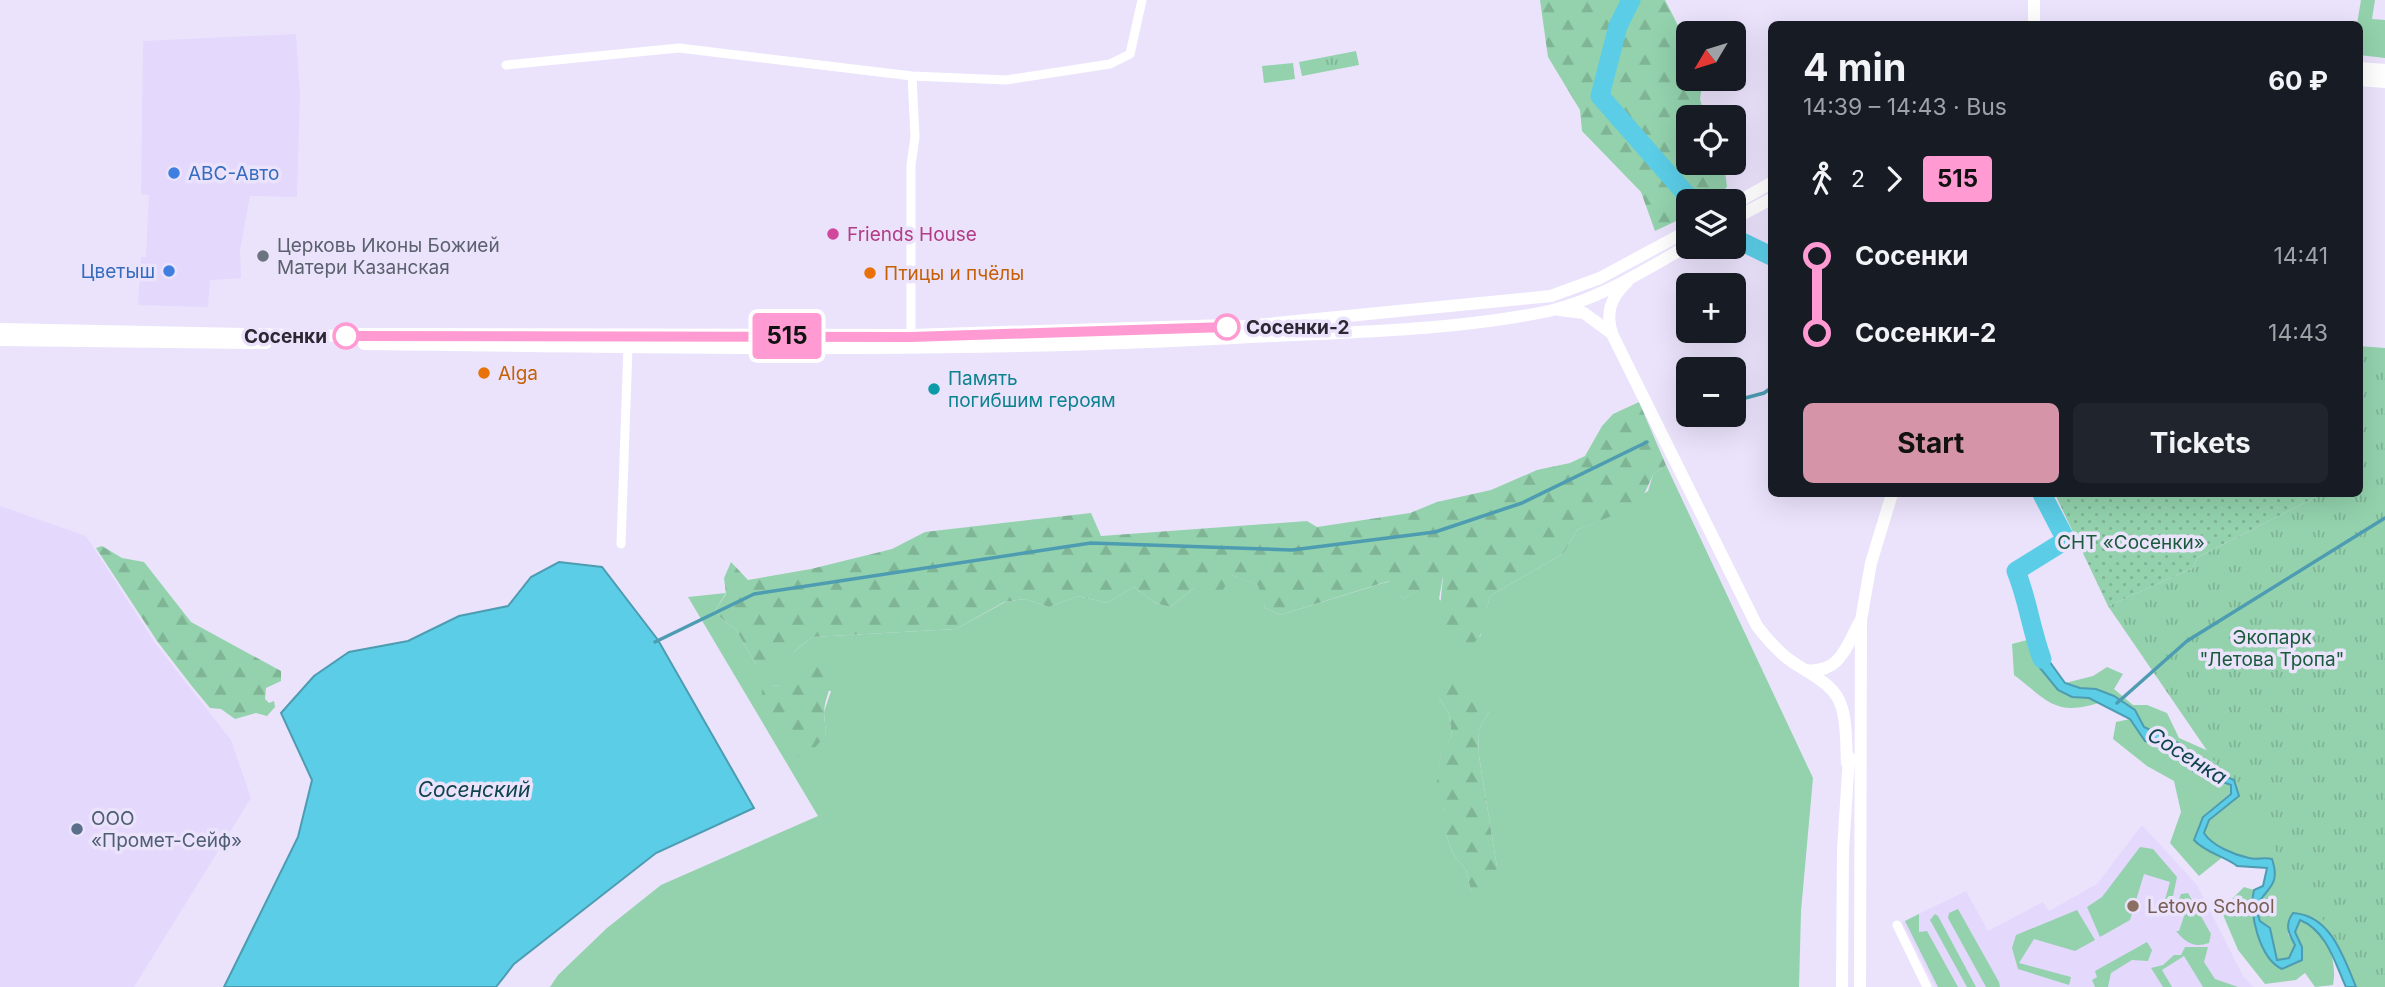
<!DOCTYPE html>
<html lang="en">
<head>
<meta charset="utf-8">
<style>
  body { margin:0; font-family:Inter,sans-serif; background:#20242c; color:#f1f3f6; height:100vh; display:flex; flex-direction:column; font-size:26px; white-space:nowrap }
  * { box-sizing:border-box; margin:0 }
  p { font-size:23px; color:#9ea1a6 }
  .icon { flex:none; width:38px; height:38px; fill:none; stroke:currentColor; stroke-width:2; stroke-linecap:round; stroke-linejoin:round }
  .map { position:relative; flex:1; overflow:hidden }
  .side { position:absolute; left:1768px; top:21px; width:595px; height:476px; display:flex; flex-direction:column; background:#171b24; border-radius:10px; box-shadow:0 7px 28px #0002 }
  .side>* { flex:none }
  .badge { padding:0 14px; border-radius:5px; font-size:24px; line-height:46px }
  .needle { width:46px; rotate:232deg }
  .tools { position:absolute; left:1676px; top:21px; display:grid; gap:14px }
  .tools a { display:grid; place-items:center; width:70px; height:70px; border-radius:10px; background:#171b24; box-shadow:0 7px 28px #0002; font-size:35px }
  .map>.badge { position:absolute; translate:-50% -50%; box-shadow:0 0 0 4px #fff }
  .legs { display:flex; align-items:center; gap:10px; height:77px; padding:0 35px; font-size:23px }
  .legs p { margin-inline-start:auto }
  .overview { display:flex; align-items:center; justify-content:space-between; height:119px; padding:0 35px }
  h1 { font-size:38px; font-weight:700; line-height:52px }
  .primary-button { display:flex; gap:14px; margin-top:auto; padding:14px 35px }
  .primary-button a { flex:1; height:80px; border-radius:10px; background:#d594a8; color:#111; font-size:28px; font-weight:700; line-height:80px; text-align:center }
  .primary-button a+a { background:#20242c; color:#f1f3f6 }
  ul { padding:0 35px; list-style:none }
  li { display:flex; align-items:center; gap:24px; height:77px; font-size:26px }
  li i { display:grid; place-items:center; width:10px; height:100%; margin:0 9px; background:currentColor }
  li i::after { content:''; width:18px; height:18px; margin:-9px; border:5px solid; border-radius:50%; background:#171b24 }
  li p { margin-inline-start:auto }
  li:first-child i { background:linear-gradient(#0000 50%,currentColor 0) }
  li:last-child i { background:linear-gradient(currentColor 50%,#0000 0) }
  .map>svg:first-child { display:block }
  .built { fill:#e4d8fd }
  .grass { fill:#93d2ad; fill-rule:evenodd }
  .forest { fill:url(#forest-firs) }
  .park { fill:url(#park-tufts) }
  .garden { fill:url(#garden-dots) }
  .water { fill:#5bcde7; stroke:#4d9cb1; stroke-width:2 }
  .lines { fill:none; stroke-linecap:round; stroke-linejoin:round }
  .stream { stroke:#4d9cb1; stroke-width:3.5 }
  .river { stroke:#5bcde7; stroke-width:19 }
  .minor { stroke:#fff; stroke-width:9 }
  .secondary { stroke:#fff; stroke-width:12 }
  .line-1-casing { stroke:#fff; stroke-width:16 }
  .line-1 { stroke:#ff9ad2; stroke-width:10 }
  .shop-dot { fill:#3f7fe0; stroke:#ebe3fc; stroke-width:2.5 }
  .hotel-dot { fill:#d1479c; stroke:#ebe3fc; stroke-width:2.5 }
  .worship-dot { fill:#6b7280; stroke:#ebe3fc; stroke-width:2.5 }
  .food-dot { fill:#e8710a; stroke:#ebe3fc; stroke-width:2.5 }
  .stop-1-dot { fill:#fff; stroke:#ff9ad2; stroke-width:3.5 }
  .culture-dot { fill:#0f9aa8; stroke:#ebe3fc; stroke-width:2.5 }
  .service-dot { fill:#5c6f8a; stroke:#ebe3fc; stroke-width:2.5 }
  .education-dot { fill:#8d6e63; stroke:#ebe3fc; stroke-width:2.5 }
  .labels { text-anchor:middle; stroke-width:7; stroke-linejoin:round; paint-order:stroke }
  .shop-label { font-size:19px; fill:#366cbe; stroke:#ebe3fc; text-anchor:start }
  .hotel-label { font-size:19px; fill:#b23c85; stroke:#ebe3fc; text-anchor:start }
  .worship-label { font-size:19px; fill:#5b616d; stroke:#ebe3fc; text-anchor:start }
  .food-label { font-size:19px; fill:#c56008; stroke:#ebe3fc; text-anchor:start }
  .stop-label { font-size:19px; font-weight:bold; fill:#2b2833; stroke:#ebe3fc; text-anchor:start }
  .culture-label { font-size:19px; fill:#0d838f; stroke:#ebe3fc; text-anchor:start }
  .park-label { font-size:19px; fill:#1b5b3c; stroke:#ebe3fc }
  .service-label { font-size:19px; fill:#4e5e75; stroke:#ebe3fc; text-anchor:start }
  .education-label { font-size:19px; fill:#785e54; stroke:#ebe3fc; text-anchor:start }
  .water-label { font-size:21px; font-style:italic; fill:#0f434e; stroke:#ebe3fc }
</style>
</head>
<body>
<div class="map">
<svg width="2385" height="987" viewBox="0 0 2385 987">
  <defs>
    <pattern id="forest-firs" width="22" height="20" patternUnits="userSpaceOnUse" patternTransform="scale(1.75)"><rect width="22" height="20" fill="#93d2ad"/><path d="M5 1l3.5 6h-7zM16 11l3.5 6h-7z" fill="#7fb495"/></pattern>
    <pattern id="park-tufts" width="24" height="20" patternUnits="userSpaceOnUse" patternTransform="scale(1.75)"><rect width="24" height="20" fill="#93d2ad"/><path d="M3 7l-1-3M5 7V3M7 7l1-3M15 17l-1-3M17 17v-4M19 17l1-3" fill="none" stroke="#7fb495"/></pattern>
    <pattern id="garden-dots" width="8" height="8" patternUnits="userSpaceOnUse" patternTransform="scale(1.75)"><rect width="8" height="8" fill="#93d2ad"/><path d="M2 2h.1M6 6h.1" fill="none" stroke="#7fb495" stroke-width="1.8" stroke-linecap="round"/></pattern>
  </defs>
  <rect width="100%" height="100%" fill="#ebe3fc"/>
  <path class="built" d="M296 34 300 93 297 197 250 196 240 250 241 278 210 280 208 307 138 305 141 257H146L149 195 141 194 143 41Z
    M0 506 86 536 155 643 231 740 251 798 134 987H0Z
    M2142 825 2197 885 2243 976 2254 987H1935L1902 922 1966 891 1988 931 2043 902 2049 911 2097 884Z"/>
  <path class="grass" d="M2361 0H2375L2372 19 2385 20V58L2359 55 2357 24Z
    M1293 63 1295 79 1264 83 1262 66Z
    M1666 465 1813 778 1801 911 1799 987H550L558 975 607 928 661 885 818 816 688 597 726 593 714 612 736 630 756 664 795 651 812 637 956 629 1005 602 1025 599 1049 607 1078 596 1107 603 1134 587 1155 603 1170 607 1194 588 1231 575 1259 585 1265 608 1280 615 1390 581 1403 599 1443 576 1439 599 1480 637 1490 596 1564 553 1577 530 1608 517 1648 491 1653 475ZM771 685 831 691 824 712 826 735 811 749ZM1439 697 1489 712 1478 731 1479 756 1497 867 1471 891 1466 870 1453 854 1446 834V812L1436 795 1441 754 1452 736 1449 714Z
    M2031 639 2033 650 2072 697 2089 698 2098 703C2055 717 2046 699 2014 675L2012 644Z
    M2107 667 2123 674 2114 689 2133 705H2147L2167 713 2179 738 2247 768 2310 897 2376 987H2356C2341 948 2338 932 2298 914L2288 934 2295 945 2289 958 2277 960 2270 929 2260 921 2256 909C2263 888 2281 889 2272 860 2264 857 2257 860 2249 858 2235 855 2212 846 2204 833L2209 820 2239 796 2234 780 2205 768 2178 743 2144 727 2114 696 2096 689 2080 688 2065 683 2093 676Z
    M2130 719 2145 740 2170 746 2182 763 2195 772 2230 785 2233 791 2203 816 2199 845 2224 856 2199 876 2170 843 2181 812 2174 781 2147 766 2113 739 2116 722Z
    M2140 847 2153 849 2177 877 2172 901 2164 903 2170 882 2144 874 2130 920 2100 937 2087 907 2102 897Z
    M2244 887 2254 890C2246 918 2268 946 2282 969L2302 947 2295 932 2300 920C2326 931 2338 959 2333 985L2315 987 2305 973 2296 980 2265 984 2238 950 2221 910Z
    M2188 893 2211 934 2209 943C2194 948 2186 943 2176 931H2179L2186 910 2177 904 2181 894Z
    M1958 909 1999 982 2000 987H1986L1948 918 1949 913Z
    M2077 910 2095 940 2075 951 2034 939 2019 963 2071 977 2069 985 2018 969 2012 948 2016 935Z
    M1919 914V932L1927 931 1958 987H1938L1905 921Z
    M1935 914 1938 916 1976 987H1967L1930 920Z
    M2147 942 2152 950 2148 961 2132 960 2111 973 2108 987H2095L2092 980 2097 977 2095 971Z
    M2185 947H2208L2204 962 2215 979 2238 987H2203L2184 956 2162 970 2172 987H2163L2151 968 2163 965 2174 955H2181Z"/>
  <path class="forest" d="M1540 0H1665L1689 47V79H1703L1700 99 1705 117H1689V163H1724L1727 187 1712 201H1689V215L1655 231 1641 192 1582 131 1580 110 1548 57Z
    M1639 402 1666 465 1653 475 1639 505 1577 530 1564 553 1490 596C1483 623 1487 644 1456 651 1435 619 1440 613 1443 577L1403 599 1389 581 1280 615 1265 608 1258 585 1231 575 1216 603 1194 588 1170 607 1155 603 1134 587 1107 603 1078 596 1049 607 1025 599 1004 602 956 629 812 637 769 672 756 664 736 630 714 612 726 594 724 578 731 562 748 580 811 569 892 549 925 532 1091 513 1101 536 1307 521 1317 527 1410 513 1437 502 1491 490 1537 470 1570 463 1585 456 1602 426 1613 414Z
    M102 546 122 558 144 562 191 622 281 671V681L266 688 265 699 269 703 274 701 275 707 267 716 256 713 235 719 221 709 210 708 191 685 157 641 96 548Z
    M813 662C841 685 826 686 824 712 824 719 826 727 826 735L805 759C787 752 759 709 762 690L771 685 783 686 794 672Z
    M1446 677 1477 694 1489 712 1478 731 1479 756 1497 867 1492 888 1471 891 1466 870 1453 854 1446 834V812L1435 795 1441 753 1452 736 1449 714 1439 697Z"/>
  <path class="park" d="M1356 51 1359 65 1302 76 1299 62Z
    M2359 346 2385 348V987H2369L2108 606 2193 568 2198 557 2322 494H2359Z"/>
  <path class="garden" d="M2055 494H2322L2198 557 2193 568 2108 606Z"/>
  <path class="water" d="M559 562 602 567 658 640 754 808 656 853 514 964 496 987H224L298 837 312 780 281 713 314 676 349 652 408 641 459 616 508 606 531 577Z
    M2042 631 2047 658 2065 683 2080 688 2096 689 2114 696 2135 710 2144 727 2178 743 2205 768 2234 780 2239 796 2209 820 2204 833C2212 846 2235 855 2249 858 2257 860 2264 857 2272 859 2282 889 2263 888 2256 909L2260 921 2270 928 2277 960 2289 958 2295 945C2289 934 2284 925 2293 913 2331 915 2344 958 2356 987H2346C2335 963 2327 931 2300 920L2295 932 2302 947V960L2282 969C2260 959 2248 913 2254 890L2263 886 2267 868 2237 866C2226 857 2204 852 2194 840L2203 817 2231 794V785L2195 772 2182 763 2170 746 2145 741 2130 719 2089 698 2072 697 2058 690 2040 668 2031 639Z"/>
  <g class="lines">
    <path class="stream" d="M1734 401 1764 393 1771 388
      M655 642 754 594 1091 543 1292 550 1435 532 1522 503 1647 442
      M2117 703 2187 641 2385 518"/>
    <path class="river" d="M1631 0 1618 26 1600 96 1692 201
      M1734 238 1771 256
      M2042 494 2066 540 2016 571C2028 600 2031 630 2042 659"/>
    <path class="minor" d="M506 65 679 48 912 76 1006 80 1110 64 1130 54 1142 0
      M911 341V165L915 137 912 76
      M621 544 628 347
      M1897 925 1927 987"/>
    <path class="secondary" d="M2034 0V24
      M2359 68 2385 70
      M2359 80 2385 82
      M1734 204 1771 183
      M1734 219 1771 199
      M1627 282C1610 298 1605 314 1613 336L1757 626C1766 638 1775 648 1787 658 1806 673 1835 682 1842 708 1847 725 1846 745 1847 763
      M1559 310 1584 313 1611 333
      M0 329 346 336 709 337 951 336 1246 326 1551 296 1600 278 1689 230
      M0 340 266 343
      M364 344C654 347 944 354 1234 338 1336 332 1448 332 1549 311 1598 300 1645 270 1689 245
      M1805 670C1839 674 1846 648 1859 623
      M1842 987 1843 850 1849 757
      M1860 987 1861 620 1871 563 1892 494"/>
  </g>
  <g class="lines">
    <defs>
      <path id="line-1" d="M346 336 911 337 1227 327"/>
    </defs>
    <use href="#line-1" class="line-1-casing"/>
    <use href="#line-1" class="line-1"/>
  </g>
  <g class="shop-dot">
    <circle cx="174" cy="173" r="7"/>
    <circle cx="169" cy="271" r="7"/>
  </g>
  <circle class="hotel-dot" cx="833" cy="234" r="7"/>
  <circle class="worship-dot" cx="263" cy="256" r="7"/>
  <g class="food-dot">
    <circle cx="870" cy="273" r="7"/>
    <circle cx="484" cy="373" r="7"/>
  </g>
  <g class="stop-1-dot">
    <circle cx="1227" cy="327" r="12"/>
    <circle cx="346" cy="336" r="12"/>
  </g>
  <circle class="culture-dot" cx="934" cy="389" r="7"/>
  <circle class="service-dot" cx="77" cy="829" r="7"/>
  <circle class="education-dot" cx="2133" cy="906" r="7"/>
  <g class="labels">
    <g class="shop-label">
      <text x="188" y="180">АВС-Авто</text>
      <text x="155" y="278" text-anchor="end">Цветыш</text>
    </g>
    <g class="hotel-label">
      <text x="847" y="241">Friends House</text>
    </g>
    <g class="worship-label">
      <text x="277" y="252">Церковь Иконы Божией<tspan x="277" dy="22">Матери Казанская</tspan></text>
    </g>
    <g class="food-label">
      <text x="884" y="280">Птицы и пчёлы</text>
      <text x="498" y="380">Alga</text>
    </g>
    <g class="stop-label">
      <text x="1246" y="334">Сосенки-2</text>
      <text x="327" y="343" text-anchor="end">Сосенки</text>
    </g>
    <g class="culture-label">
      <text x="948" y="385">Память<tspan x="948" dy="22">погибшим героям</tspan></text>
    </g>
    <g class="park-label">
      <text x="2131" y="549">СНТ «Сосенки»</text>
      <text x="2272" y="644">Экопарк<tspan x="2272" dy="22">"Летова Тропа"</tspan></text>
    </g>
    <g class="service-label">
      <text x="91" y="825">ООО<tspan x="91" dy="22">«Промет-Сейф»</tspan></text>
    </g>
    <g class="education-label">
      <text x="2147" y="913">Letovo School</text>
    </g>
    <g class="water-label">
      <text transform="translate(2187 756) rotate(32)" y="7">Сосенка</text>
      <text x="474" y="797">Сосенский</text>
    </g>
  </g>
</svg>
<div class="tools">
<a><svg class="needle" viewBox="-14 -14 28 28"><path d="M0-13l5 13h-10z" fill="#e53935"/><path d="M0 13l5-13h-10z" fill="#9ea1a6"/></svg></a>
<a><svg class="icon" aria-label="locate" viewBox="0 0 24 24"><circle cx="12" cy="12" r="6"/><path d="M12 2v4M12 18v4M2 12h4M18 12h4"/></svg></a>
<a><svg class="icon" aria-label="layers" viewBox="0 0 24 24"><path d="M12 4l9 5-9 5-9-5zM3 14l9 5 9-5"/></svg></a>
<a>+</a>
<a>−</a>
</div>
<b class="badge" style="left:787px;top:336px;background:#ff9ad2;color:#111">515</b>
<section class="side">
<div class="overview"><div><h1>4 min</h1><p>14:39 – 14:43 · Bus</p></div><b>60 ₽</b></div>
<div class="legs"><svg class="icon" aria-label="walk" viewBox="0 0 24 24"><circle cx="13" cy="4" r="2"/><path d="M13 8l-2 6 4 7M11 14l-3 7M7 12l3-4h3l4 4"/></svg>2<svg class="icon" aria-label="forward" viewBox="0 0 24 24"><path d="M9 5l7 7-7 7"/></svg><b class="badge" style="background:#ff9ad2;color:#111">515</b></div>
<ul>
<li><i style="color:#ff9ad2"></i><b>Сосенки</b><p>14:41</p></li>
<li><i style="color:#ff9ad2"></i><b>Сосенки-2</b><p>14:43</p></li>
</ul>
<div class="primary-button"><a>Start</a><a>Tickets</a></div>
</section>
</div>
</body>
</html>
